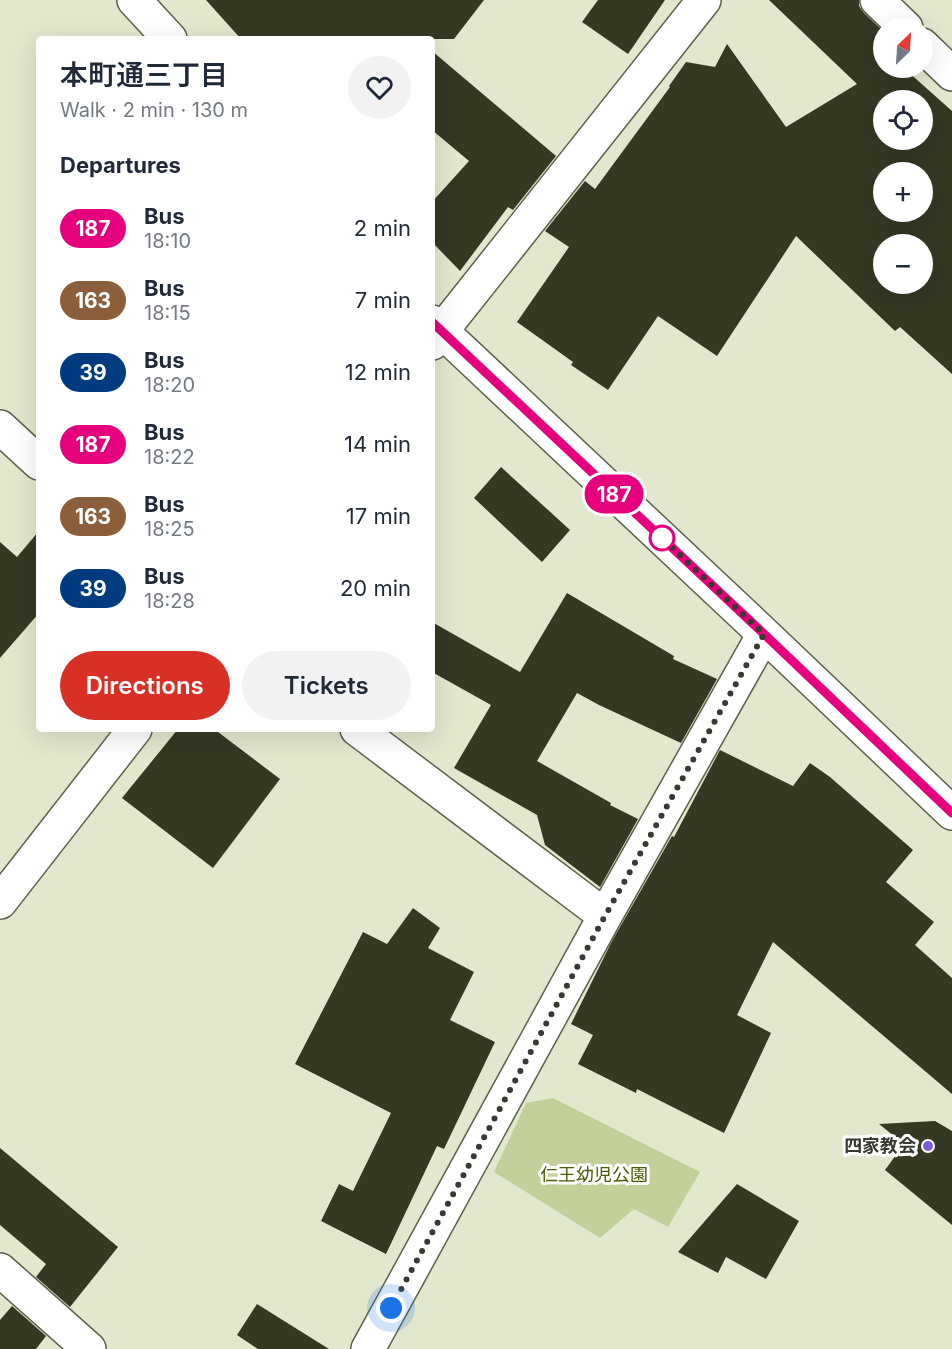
<!DOCTYPE html>
<html lang="en">
<head>
<meta charset="utf-8">
<style>
  body { margin:0; font-family:Inter,"Noto Sans JP",sans-serif; background:#f2f2f3; color:#1f2937; height:100vh; display:flex; flex-direction:column; font-size:22px; white-space:nowrap }
  * { box-sizing:border-box; margin:0 }
  p { font-size:20px; color:#747a83 }
  .icon { flex:none; width:33px; height:33px; fill:none; stroke:currentColor; stroke-width:2; stroke-linecap:round; stroke-linejoin:round }
  .map { position:relative; flex:1; overflow:hidden }
  .drawer { position:absolute; left:36px; top:36px; width:399px; height:696px; display:flex; flex-direction:column; background:#fff; border-radius:6px; box-shadow:0 6px 24px #0002 }
  .drawer>* { flex:none }
  .badge { padding:0 12px; border-radius:20px; font-size:21px; line-height:39px }
  .needle { width:39px; rotate:25deg }
  .buttons { position:absolute; left:873px; top:18px; display:grid; gap:12px }
  .buttons a { display:grid; place-items:center; width:60px; height:60px; border-radius:50%; background:#fff; box-shadow:0 6px 24px #0002; font-size:30px }
  .you { position:absolute; width:30px; height:30px; margin:-15px; border:4px solid #fff; border-radius:50%; background:#1a73e8; box-shadow:0 0 0 9px #1a73e833 }
  .map>.badge { position:absolute; translate:-50% -50%; box-shadow:0 0 0 3px #fff }
  h2 { padding:0 24px; font-size:22px; line-height:54px }
  .round { display:grid; place-items:center; flex:none; width:63px; height:63px; border-radius:32px; background:#f2f2f3 }
  .summary { display:flex; align-items:center; justify-content:space-between; height:102px; padding:0 24px }
  h1 { font-size:28px; font-weight:600; line-height:45px }
  .primary-button { display:flex; gap:12px; margin-top:auto; padding:12px 24px }
  .primary-button a { flex:1; height:69px; border-radius:36px; background:#d93025; color:#fff; font-size:24px; font-weight:600; line-height:69px; text-align:center }
  .primary-button a+a { background:#f2f2f3; color:#1f2937 }
  ul { padding:0; list-style:none }
  li { display:flex; align-items:center; gap:18px; height:72px; padding:0 24px }
  li div { flex:1 }
  li b { display:block; font-size:22px }
  li em { font-style:normal }
  li .badge { min-width:66px; font-weight:700; text-align:center }
  .map>svg:first-child { display:block }
  .green { fill:#c3d09a }
  .building { fill:#343924; fill-rule:evenodd }
  .lines { fill:none; stroke-linecap:round; stroke-linejoin:round }
  .minor-casing { stroke:#5b614a; stroke-width:36 }
  .minor { stroke:#fff; stroke-width:33 }
  .line-casing { stroke:#fff; stroke-width:14 }
  .line { stroke:#e6007e; stroke-width:9 }
  .walk { stroke:#383a30; stroke-width:6; stroke-dasharray:0 10.8 }
  .stop-dot { fill:#fff; stroke:#e6007e; stroke-width:3 }
  .poi-dot { fill:#7e5bd6; stroke:#fff; stroke-width:2 }
  .labels { text-anchor:middle; stroke-width:6; stroke-linejoin:round; paint-order:stroke }
  .poi-label { font-size:18px; font-weight:bold; fill:#383a30; stroke:#fff; text-anchor:end }
  .park-label { font-size:18px; fill:#4d5b00; stroke:#fff }
</style>
</head>
<body>
<div class="map">
<svg width="952" height="1349" viewBox="0 0 952 1349">
  <rect width="100%" height="100%" fill="#e1e8ce"/>
  <path class="green" d="M553 1098 700 1172 668 1227 634 1209 600 1238 494 1172 526 1103Z"/>
  <path class="building" d="M206 0H484L454 39H241Z
    M598 0H665L628 54 582 22Z
    M769 0H859V6L864 13 884 32V68H908L906 70 952 111V374L900 327 895 331 796 236 717 356 658 316 608 390 571 365 573 362 517 322 569 247 545 231 585 181 595 189 670 87 669 86 686 62 715 67 727 44 786 127 857 84ZM884 100H922V140H884ZM884 172H922V212H884ZM884 244H922V284H884Z
    M432 51 556 156 513 210 508 207 460 271 432 242V202L469 161 432 130Z
    M501 467 570 530 542 562 474 498Z
    M39 531V613L0 658V542L17 557Z
    M567 593 674 656 673 659 717 679 681 743 599 705 577 693 537 761 611 803 610 805 638 819 600 887 545 845 537 815 454 768 491 705 432 672V622L520 672Z
    M178 729H214L280 779 213 868 122 798Z
    M720 750 793 786 810 763 830 777 913 850 886 882 934 922 915 945 952 978V1094L773 942 737 1015 771 1033 724 1133 637 1089 636 1093 578 1064 593 1035 571 1024 612 941 672 836 674 837Z
    M413 908 440 928 428 948 474 972 450 1020 495 1042 444 1149 437 1146 386 1254 321 1221 339 1184 353 1191 391 1113 295 1064 363 932 387 944Z
    M935 1121 952 1131V1225L885 1170 904 1144 879 1124Z
    M0 1148 118 1247 70 1307 36 1277 46 1264 0 1225Z
    M737 1184 799 1221 766 1279 726 1257 718 1273 678 1252Z
    M257 1304 329 1349H258L237 1335Z
    M12 1306 46 1336 36 1349H0V1320Z"/>
  <g class="lines">
    <defs>
      <path id="minor" d="M134 0 170 39
        M877 0 906 28
        M922 45 952 74
        M432 322 764 634 952 813
        M432 343 704 0
        M0 427 39 463
        M357 729 605 916
        M0 902 135 729
        M0 1270 89 1349
        M368 1349 605 916 764 634"/>
    </defs>
    <use href="#minor" class="minor-casing"/>
    <use href="#minor" class="minor"/>
  </g>
  <g class="lines">
    <defs>
      <path id="line" d="M432 322 764 634 952 813"/>
    </defs>
    <use href="#line" class="line-casing"/>
    <use href="#line" class="line"/>
    <path class="walk" d="M391 1308 605 916 764 634 662 538"/>
  </g>
  <circle class="stop-dot" cx="662" cy="538" r="12"/>
  <circle class="poi-dot" cx="928" cy="1146" r="6"/>
  <g class="labels">
    <g class="poi-label">
      <text x="916" y="1152">四家教会</text>
    </g>
    <g class="park-label">
      <text x="594" y="1181">仁王幼児公園</text>
    </g>
  </g>
</svg>
<div class="buttons">
<a><svg class="needle" viewBox="-14 -14 28 28"><path d="M0-13l5 13h-10z" fill="#e53935"/><path d="M0 13l5-13h-10z" fill="#747a83"/></svg></a>
<a><svg class="icon" aria-label="locate" viewBox="0 0 24 24"><circle cx="12" cy="12" r="6"/><path d="M12 2v4M12 18v4M2 12h4M18 12h4"/></svg></a>
<a>+</a>
<a>−</a>
</div>
<div class="you" style="left:391px;top:1308px"></div>
<b class="badge" style="left:614px;top:494px;background:#e6007e;color:#fff">187</b>
<section class="drawer">
<div class="summary"><div><h1>本町通三丁目</h1><p>Walk · 2 min · 130 m</p></div><a class="round"><svg class="icon" aria-label="heart" viewBox="0 0 24 24"><path d="M12 20l-8-8c-3-5 5-10 8-4 3-6 11-1 8 4z"/></svg></a></div>
<h2>Departures</h2>
<ul>
<li><span class="badge" style="background:#e6007e;color:#fff">187</span><div><b>Bus</b><p>18:10</p></div><em>2 min</em></li>
<li><span class="badge" style="background:#8b5e3c;color:#fff">163</span><div><b>Bus</b><p>18:15</p></div><em>7 min</em></li>
<li><span class="badge" style="background:#003b80;color:#fff">39</span><div><b>Bus</b><p>18:20</p></div><em>12 min</em></li>
<li><span class="badge" style="background:#e6007e;color:#fff">187</span><div><b>Bus</b><p>18:22</p></div><em>14 min</em></li>
<li><span class="badge" style="background:#8b5e3c;color:#fff">163</span><div><b>Bus</b><p>18:25</p></div><em>17 min</em></li>
<li><span class="badge" style="background:#003b80;color:#fff">39</span><div><b>Bus</b><p>18:28</p></div><em>20 min</em></li>
</ul>
<div class="primary-button"><a>Directions</a><a>Tickets</a></div>
</section>
</div>
</body>
</html>
